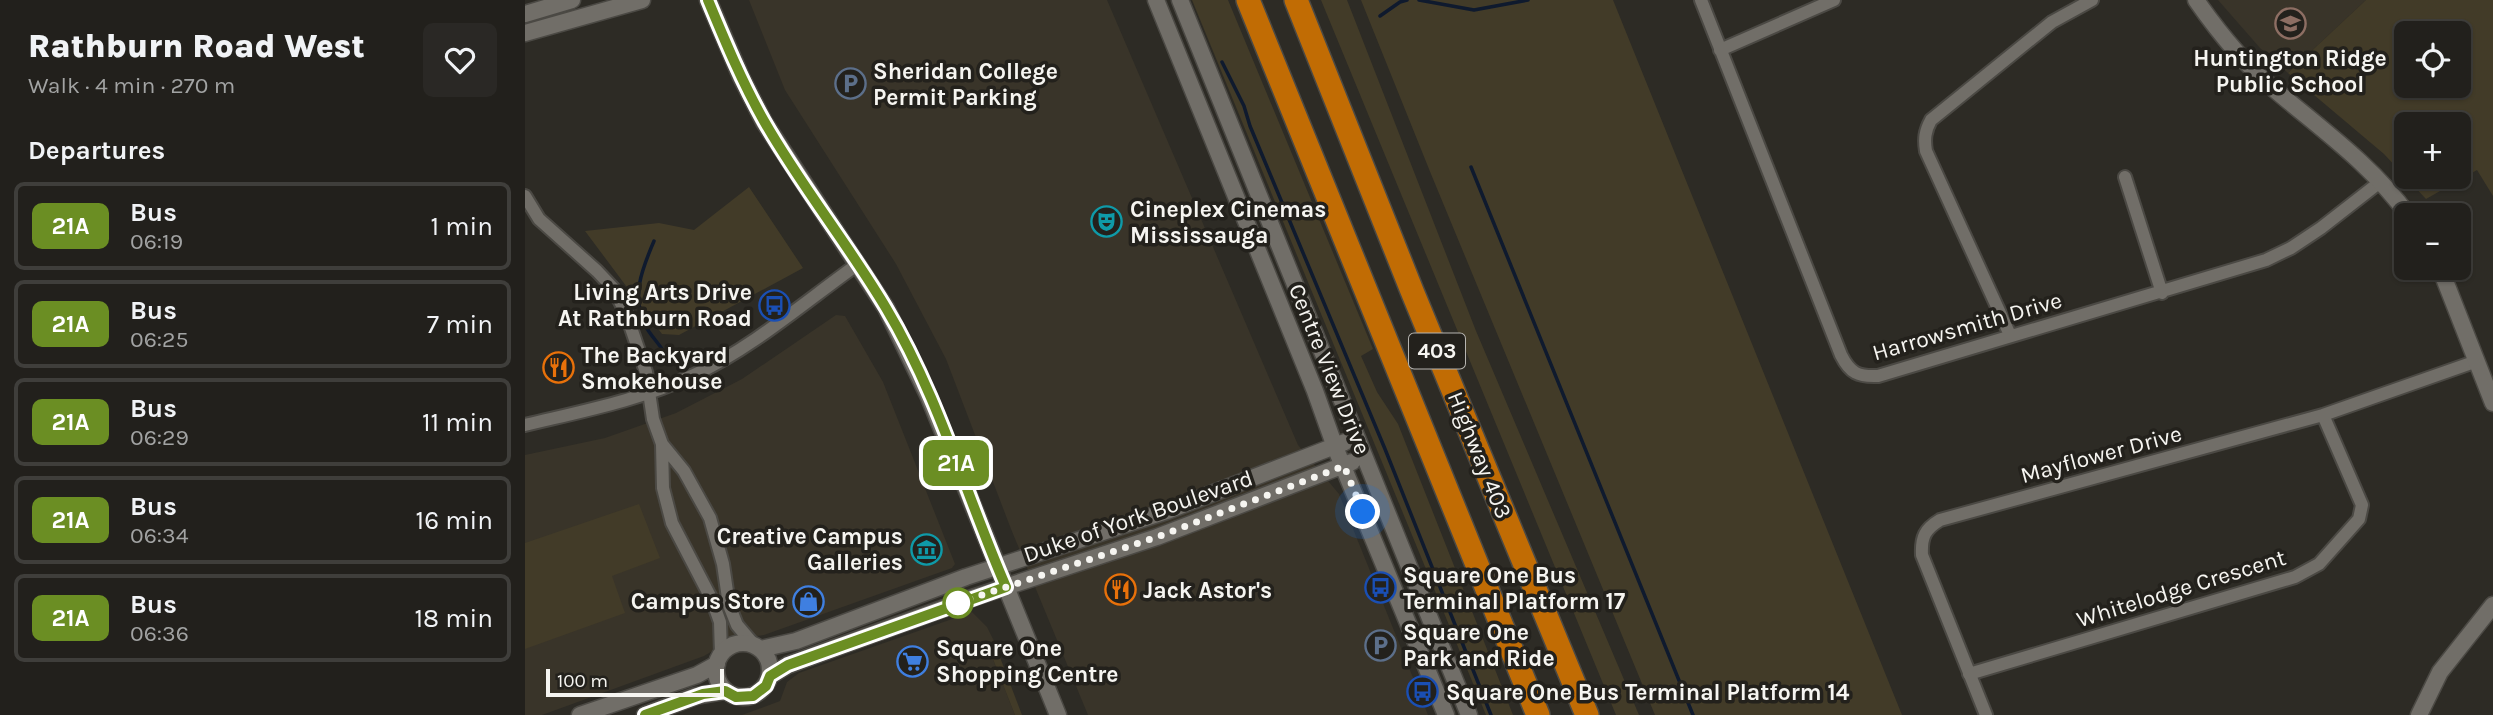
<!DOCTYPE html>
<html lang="en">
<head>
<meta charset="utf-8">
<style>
  body { margin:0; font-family:Karla,sans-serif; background:#2a2825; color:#f1f3f6; height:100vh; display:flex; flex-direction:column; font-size:26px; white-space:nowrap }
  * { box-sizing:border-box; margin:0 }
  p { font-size:23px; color:#a2a3a3 }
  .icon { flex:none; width:38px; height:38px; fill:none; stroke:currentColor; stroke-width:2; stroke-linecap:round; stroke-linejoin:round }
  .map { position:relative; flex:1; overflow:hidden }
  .side { display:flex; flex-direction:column; background:#22201c; width:525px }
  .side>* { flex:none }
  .badge { padding:0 14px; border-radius:10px; font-size:24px; line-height:46px }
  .buttons { position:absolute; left:1869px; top:21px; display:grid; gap:14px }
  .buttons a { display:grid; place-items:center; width:77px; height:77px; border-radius:10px; background:#22201c; box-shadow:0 2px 5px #0004,0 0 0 2px #3f3e3b; font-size:35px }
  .scale { position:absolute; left:21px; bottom:18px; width:178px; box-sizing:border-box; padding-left:7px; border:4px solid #f6f5f1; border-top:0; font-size:19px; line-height:24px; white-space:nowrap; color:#f6f5f1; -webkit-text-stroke:5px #23211c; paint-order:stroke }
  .you { position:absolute; width:35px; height:35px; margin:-18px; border:5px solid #fff; border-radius:50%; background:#1a73e8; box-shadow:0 0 0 10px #1a73e833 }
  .map>.badge { position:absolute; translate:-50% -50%; box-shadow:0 0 0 4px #fff }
  h2 { padding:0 28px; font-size:26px; line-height:63px }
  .round { display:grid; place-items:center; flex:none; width:74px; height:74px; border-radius:10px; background:#2a2825 }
  .overview { display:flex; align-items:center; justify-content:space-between; height:119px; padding:0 28px }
  h1 { font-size:33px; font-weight:800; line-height:52px }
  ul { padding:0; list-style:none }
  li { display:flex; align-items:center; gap:21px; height:88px; margin:0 14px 10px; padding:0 14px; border:4px solid #3f3e3b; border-radius:10px }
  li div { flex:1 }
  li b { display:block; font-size:26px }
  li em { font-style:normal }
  li .badge { min-width:77px; font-weight:700; text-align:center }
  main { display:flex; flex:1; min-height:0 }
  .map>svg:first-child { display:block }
  .built { fill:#393429 }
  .green { fill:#423b28; fill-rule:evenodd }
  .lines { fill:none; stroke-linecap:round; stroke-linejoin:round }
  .stream { stroke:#0f1a2e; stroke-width:3.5 }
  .minor-casing { stroke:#4b4944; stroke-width:16 }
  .tertiary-casing { stroke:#4b4944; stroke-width:19 }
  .motorway-casing { stroke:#4b4944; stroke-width:26 }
  .minor { stroke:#716e68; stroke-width:12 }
  .tertiary { stroke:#716e68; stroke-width:16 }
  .motorway { stroke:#c16c04; stroke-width:23 }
  .line-casing { stroke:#fff; stroke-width:16 }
  .line { stroke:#6b8e23; stroke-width:10 }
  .walk { stroke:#f6f5f1; stroke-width:7; stroke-dasharray:0 12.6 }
  .stop-dot { fill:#fff; stroke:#6b8e23; stroke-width:3.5 }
  .labels { text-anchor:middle; stroke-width:7; stroke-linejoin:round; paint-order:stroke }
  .shield { fill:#23211c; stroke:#b7b5b1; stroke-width:2 }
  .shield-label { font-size:21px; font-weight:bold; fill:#f6f5f1 }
  .poi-label { font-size:23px; font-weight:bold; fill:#f6f5f1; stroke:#23211c; text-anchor:start }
  .street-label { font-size:23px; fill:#f6f5f1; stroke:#23211c }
</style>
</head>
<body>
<main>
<section class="side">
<div class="overview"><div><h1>Rathburn Road West</h1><p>Walk · 4 min · 270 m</p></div><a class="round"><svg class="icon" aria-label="heart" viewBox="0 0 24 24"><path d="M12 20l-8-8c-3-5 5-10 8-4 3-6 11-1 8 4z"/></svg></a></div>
<h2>Departures</h2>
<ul>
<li><span class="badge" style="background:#6b8e23;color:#fff">21A</span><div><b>Bus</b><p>06:19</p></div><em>1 min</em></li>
<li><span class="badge" style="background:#6b8e23;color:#fff">21A</span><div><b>Bus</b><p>06:25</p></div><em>7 min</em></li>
<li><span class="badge" style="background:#6b8e23;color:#fff">21A</span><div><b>Bus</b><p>06:29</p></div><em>11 min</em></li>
<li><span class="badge" style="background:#6b8e23;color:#fff">21A</span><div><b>Bus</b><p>06:34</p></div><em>16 min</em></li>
<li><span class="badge" style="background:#6b8e23;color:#fff">21A</span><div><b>Bus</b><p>06:36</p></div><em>18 min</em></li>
</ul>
</section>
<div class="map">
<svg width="1968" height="715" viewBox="0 0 1968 715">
  <rect width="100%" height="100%" fill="#2d2b25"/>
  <path class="built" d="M224 0H582L773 445 814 494 903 715H563L486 529 421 359 371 264 260 90Z
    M1693 0H1841L1763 73 1735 48Z
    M311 315 320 316 358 382 430 564 427 568 239 635 206 640 179 656 17 715H0V455L80 438 151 413 217 379Z
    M447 612 462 627 468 639 464 649 490 715H217L255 701 262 682 274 673Z"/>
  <path class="green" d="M667 0H703L848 349 836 356 852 392 873 424 988 715H961Z
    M796 0H822L951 331 1114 715H1091Z
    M836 0H1088L1377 715H1130L906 174Z
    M1841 0H1968V196L1952 170 1901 199 1859 154 1763 73ZM1881 33H1934V86H1881ZM1881 124H1934V177H1881Z
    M224 187 278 268 154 335 137 334 60 231 134 223 169 230Z
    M114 504 135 558 87 576 100 613 0 649V543Z
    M468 639 497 715H490L464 649Z"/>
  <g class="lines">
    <path class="stream" d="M894 0 949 10 1003 0
      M855 16 875 2 882 0
      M697 62 719 106 725 126 860 449 966 715
      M946 167 1168 715
      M129 241C117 269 106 296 120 325 127 339 139 347 144 362"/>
    <defs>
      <path id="minor" d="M1176 0 1316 355C1325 373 1333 377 1353 376L1741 260 1766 248 1796 228 1855 182
        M1195 50 1309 0
        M1600 177 1637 293
        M0 196 14 219 72 271 88 288 101 313 121 372 128 419 137 444 159 471 185 518 198 564 204 605 212 625 229 645
        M1485 335 1401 151C1399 139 1400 131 1406 120L1527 22 1567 0
        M0 425C58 411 115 400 169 375 227 348 281 301 333 264
        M137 445 138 488 147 523 187 600 195 622 196 654
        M1444 674 1770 577 1794 564 1834 519 1837 505 1798 415
        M1461 715 1397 555C1396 537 1400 529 1415 520L1798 415 1952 361"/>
      <path id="tertiary" d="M183 0 216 77 239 122 361 308 403 395 533 715
        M631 0 790 391 810 447 921 715
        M655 0 944 715
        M1671 0C1694 33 1718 63 1749 89 1796 129 1847 165 1883 215
        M0 14 47 0
        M0 33 117 0
        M1915 268 1968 403
        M191 670a27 27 0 1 1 54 0a27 27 0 1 1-54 0Z
        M236 649 271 641 441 577 642 511 820 442
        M245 676 263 665 290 655 450 597 632 537 827 462
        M55 715 172 675 192 664
        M120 715 171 696 200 691
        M1894 715 1915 672 1968 605"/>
      <path id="motorway" d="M723 0 1013 715
        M771 0 887 291 1062 715"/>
    </defs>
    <use href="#minor" class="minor-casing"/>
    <use href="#tertiary" class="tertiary-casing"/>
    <use href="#motorway" class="motorway-casing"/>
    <use href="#minor" class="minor"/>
    <use href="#tertiary" class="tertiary"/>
    <use href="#motorway" class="motorway"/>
  </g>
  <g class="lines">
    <defs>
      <path id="line" d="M120 715 178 694 200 691 211 697 228 696 241 686 245 676 263 665 481 587C441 495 413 395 361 308 323 244 276 186 239 121 217 82 200 41 183 0"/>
    </defs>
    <use href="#line" class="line-casing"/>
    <use href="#line" class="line"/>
    <path class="walk" d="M433 603 427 605 632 537 819 466 838 512"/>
  </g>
  <defs>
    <symbol id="school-ring" viewBox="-11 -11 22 22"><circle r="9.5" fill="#23211c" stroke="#8d6e63" stroke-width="1.5"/><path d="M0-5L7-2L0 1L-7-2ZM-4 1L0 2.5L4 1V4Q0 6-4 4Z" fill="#8d6e63"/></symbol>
    <symbol id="parking-ring" viewBox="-11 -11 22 22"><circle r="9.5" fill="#23211c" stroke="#5c6f8a" stroke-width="1.5"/><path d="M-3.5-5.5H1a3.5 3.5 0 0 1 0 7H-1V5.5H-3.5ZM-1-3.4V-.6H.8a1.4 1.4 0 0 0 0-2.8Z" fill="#5c6f8a"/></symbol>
    <symbol id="theatre-ring" viewBox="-11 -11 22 22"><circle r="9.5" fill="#23211c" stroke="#0f9aa8" stroke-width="1.5"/><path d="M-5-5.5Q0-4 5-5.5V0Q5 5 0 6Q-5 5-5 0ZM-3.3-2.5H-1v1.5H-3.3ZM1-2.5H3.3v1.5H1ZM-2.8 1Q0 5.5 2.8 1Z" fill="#0f9aa8"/></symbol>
    <symbol id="bus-ring" viewBox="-11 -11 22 22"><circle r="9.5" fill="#23211c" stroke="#1a4fb4" stroke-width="1.5"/><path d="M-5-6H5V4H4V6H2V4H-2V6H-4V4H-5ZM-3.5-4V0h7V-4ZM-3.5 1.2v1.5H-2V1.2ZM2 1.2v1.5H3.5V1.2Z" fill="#1a4fb4"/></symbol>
    <symbol id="restaurant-ring" viewBox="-11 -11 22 22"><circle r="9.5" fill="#23211c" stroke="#e8710a" stroke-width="1.5"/><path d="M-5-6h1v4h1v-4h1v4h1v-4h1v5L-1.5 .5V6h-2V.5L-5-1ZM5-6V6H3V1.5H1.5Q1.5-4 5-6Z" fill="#e8710a"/></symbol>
    <symbol id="museum-ring" viewBox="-11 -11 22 22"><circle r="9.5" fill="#23211c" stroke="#0f9aa8" stroke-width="1.5"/><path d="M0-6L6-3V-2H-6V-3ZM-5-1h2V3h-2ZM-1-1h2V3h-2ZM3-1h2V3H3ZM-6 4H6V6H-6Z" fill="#0f9aa8"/></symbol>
    <symbol id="shop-ring" viewBox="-11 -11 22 22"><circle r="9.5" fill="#23211c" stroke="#3f7fe0" stroke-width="1.5"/><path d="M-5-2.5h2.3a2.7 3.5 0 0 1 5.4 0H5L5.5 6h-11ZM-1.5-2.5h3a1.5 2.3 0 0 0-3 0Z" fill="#3f7fe0"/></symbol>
    <symbol id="supermarket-ring" viewBox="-11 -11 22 22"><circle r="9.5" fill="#23211c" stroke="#3f7fe0" stroke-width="1.5"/><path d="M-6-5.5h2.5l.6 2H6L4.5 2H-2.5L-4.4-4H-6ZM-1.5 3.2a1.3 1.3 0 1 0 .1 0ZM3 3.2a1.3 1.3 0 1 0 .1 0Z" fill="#3f7fe0"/></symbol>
  </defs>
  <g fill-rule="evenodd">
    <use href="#school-ring" x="1748" y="6" width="35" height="35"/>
    <use href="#parking-ring" x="308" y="66" width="35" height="35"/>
    <use href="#theatre-ring" x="564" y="204" width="35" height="35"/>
    <use href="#bus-ring" x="232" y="288" width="35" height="35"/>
    <use href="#restaurant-ring" x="16" y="350" width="35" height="35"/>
    <use href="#museum-ring" x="384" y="532" width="35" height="35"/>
    <use href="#bus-ring" x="838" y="570" width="35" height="35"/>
    <use href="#restaurant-ring" x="578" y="572" width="35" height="35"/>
    <use href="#shop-ring" x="266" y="584" width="35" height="35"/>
    <use href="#parking-ring" x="838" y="628" width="35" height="35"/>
    <use href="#supermarket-ring" x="370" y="644" width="35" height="35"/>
    <use href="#bus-ring" x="880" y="674" width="35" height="35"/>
  </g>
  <circle class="stop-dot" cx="433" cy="603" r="14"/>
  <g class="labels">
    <rect class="shield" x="884" y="333.5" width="56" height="35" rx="5"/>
    <g class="shield-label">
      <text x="912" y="358">403</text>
    </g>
    <g class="poi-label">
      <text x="1765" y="66" text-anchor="middle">Huntington Ridge<tspan x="1765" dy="26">Public School</tspan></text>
      <text x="348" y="79">Sheridan College<tspan x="348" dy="26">Permit Parking</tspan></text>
      <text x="605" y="217">Cineplex Cinemas<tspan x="605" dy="26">Mississauga</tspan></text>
      <text x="227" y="300" text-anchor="end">Living Arts Drive<tspan x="227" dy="26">At Rathburn Road</tspan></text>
      <text x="56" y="363">The Backyard<tspan x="56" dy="26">Smokehouse</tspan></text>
      <text x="378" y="544" text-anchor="end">Creative Campus<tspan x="378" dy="26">Galleries</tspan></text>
      <text x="878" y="583">Square One Bus<tspan x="878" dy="26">Terminal Platform 17</tspan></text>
      <text x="618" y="598">Jack Astor's</text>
      <text x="260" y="609" text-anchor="end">Campus Store</text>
      <text x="878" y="640">Square One<tspan x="878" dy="26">Park and Ride</tspan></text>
      <text x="411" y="656">Square One<tspan x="411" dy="26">Shopping Centre</tspan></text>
      <text x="921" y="700">Square One Bus Terminal Platform 14</text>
    </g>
    <g class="street-label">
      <text transform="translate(1442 326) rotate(-16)" y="8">Harrowsmith Drive</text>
      <text transform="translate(805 369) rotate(68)" y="8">Centre View Drive</text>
      <text transform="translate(1576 454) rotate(-15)" y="8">Mayflower Drive</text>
      <text transform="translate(955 455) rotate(68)" y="8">Highway 403</text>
      <text transform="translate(613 516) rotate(-19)" y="8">Duke of York Boulevard</text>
      <text transform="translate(1656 588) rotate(-17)" y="8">Whitelodge Crescent</text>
    </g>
  </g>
</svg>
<div class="buttons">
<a><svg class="icon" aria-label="locate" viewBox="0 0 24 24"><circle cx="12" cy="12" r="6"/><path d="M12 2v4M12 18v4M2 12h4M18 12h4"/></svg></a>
<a>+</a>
<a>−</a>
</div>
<div class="scale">100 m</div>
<div class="you" style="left:838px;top:512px"></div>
<b class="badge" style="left:431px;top:463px;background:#6b8e23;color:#fff">21A</b>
</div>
</main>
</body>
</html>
